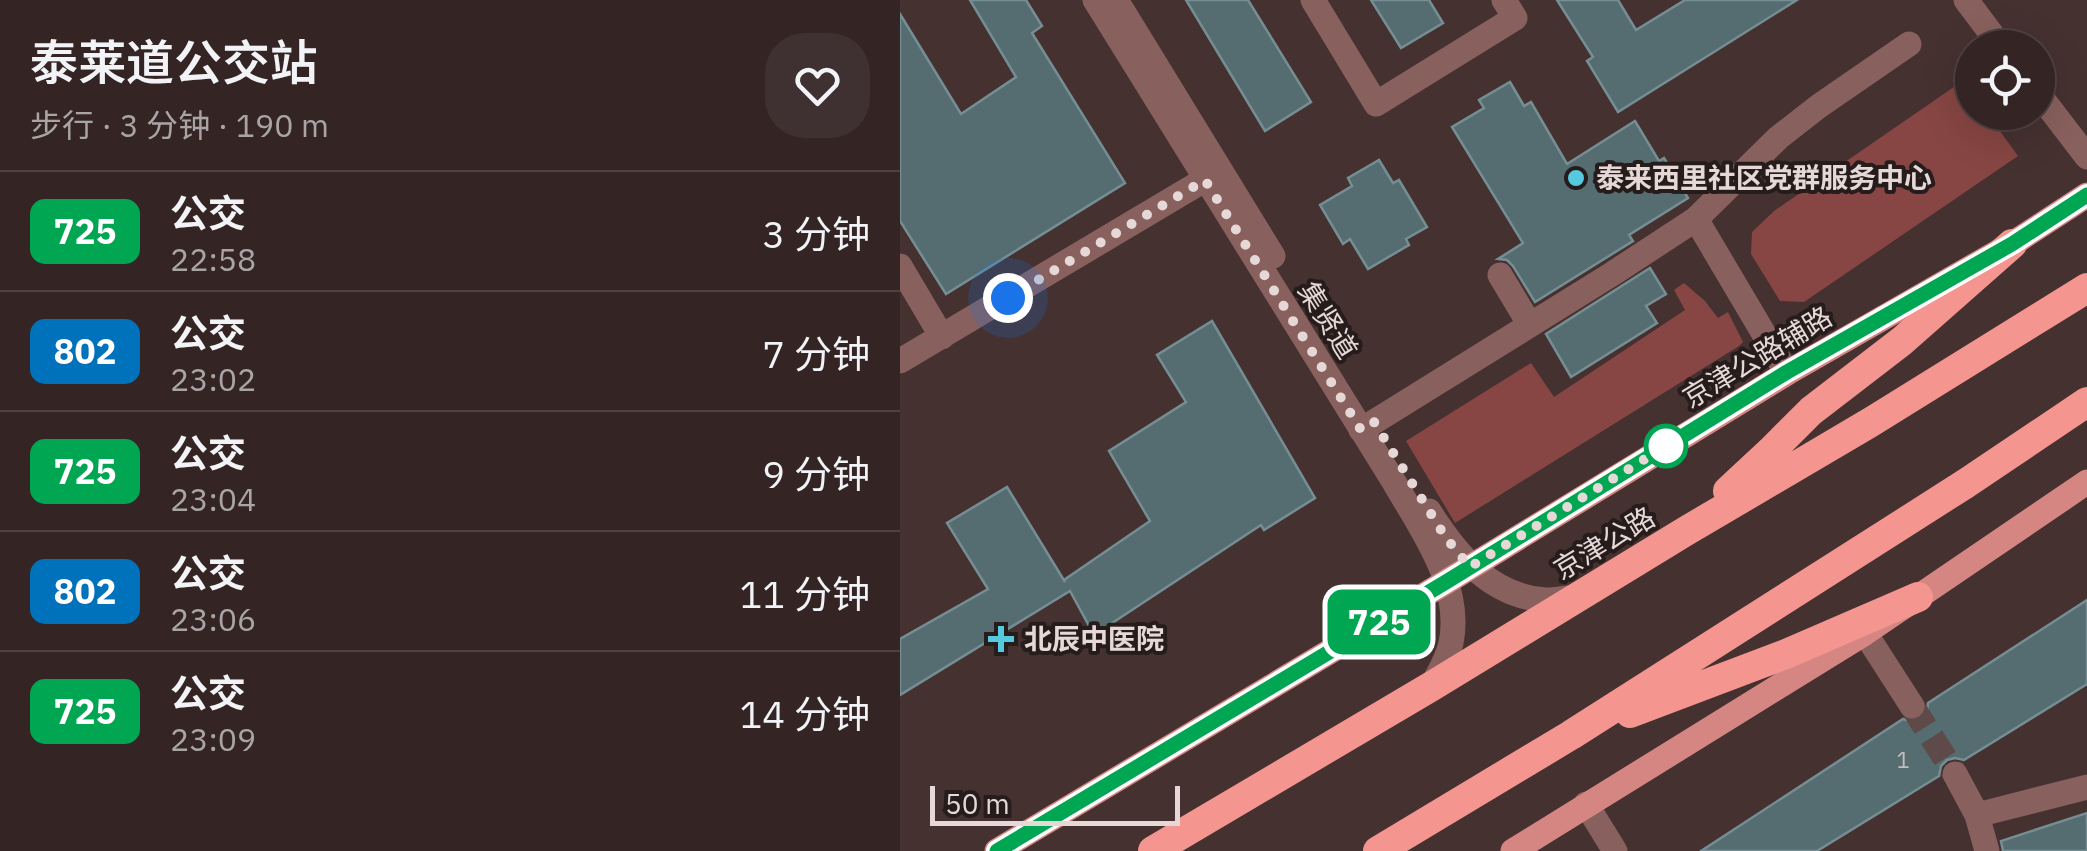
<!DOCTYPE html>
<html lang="zh">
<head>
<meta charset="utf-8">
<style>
  body { margin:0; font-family:"IBM Plex Sans","Noto Sans SC",sans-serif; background:#3f3131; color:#f1f3f6; height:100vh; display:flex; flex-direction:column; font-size:38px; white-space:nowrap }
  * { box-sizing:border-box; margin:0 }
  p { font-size:32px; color:#a9a5a6 }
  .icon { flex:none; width:55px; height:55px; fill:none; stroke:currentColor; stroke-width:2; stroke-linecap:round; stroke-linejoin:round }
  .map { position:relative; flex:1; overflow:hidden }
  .drawer { display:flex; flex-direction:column; background:#342524; width:900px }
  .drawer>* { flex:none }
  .badge { padding:0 20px; border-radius:15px; font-size:35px; line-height:65px }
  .controls { position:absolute; left:1055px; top:30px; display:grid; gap:20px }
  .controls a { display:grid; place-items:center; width:100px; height:100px; border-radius:50%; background:#342524; box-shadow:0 10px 40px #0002,0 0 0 2px #4e4241; font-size:50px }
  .scale { position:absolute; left:30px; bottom:25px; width:250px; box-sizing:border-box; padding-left:10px; border:5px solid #e5d8d7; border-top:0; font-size:28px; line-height:35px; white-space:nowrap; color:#e5d8d7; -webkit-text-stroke:8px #251c1b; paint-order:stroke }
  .you { position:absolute; width:50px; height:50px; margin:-25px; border:8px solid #fff; border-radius:50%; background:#1a73e8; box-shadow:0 0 0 15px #1a73e833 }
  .map>.badge { position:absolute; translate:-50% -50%; box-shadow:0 0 0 5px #fff }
  .round { display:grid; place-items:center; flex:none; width:105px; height:105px; border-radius:40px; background:#3f3131 }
  .headline { display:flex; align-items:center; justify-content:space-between; height:170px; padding:0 30px }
  h1 { font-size:48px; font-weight:600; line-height:75px }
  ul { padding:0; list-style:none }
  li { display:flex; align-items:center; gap:30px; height:120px; padding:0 30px; border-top:2px solid #4e4241 }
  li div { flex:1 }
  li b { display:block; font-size:38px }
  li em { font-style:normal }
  li .badge { min-width:110px; font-weight:700; text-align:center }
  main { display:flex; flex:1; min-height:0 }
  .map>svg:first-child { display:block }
  .grass { fill:#874643 }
  .building { fill:#556d71; stroke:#758e93; stroke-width:2.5 }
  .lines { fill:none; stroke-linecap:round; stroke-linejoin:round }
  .minor-tunnel { stroke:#5d4a49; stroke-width:25; stroke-dasharray:25 12; stroke-linecap:butt }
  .minor { stroke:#88605d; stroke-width:25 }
  .major { stroke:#d68682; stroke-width:25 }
  .highway { stroke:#f49590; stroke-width:30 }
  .line-casing { stroke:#fff; stroke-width:22 }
  .line { stroke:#00a651; stroke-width:15 }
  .walk { stroke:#e5d8d7; stroke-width:10; stroke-dasharray:0 18 }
  .poi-dot { fill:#55cadf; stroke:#251c1b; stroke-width:4 }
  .stop-dot { fill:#fff; stroke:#00a651; stroke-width:5 }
  .labels { text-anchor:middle; stroke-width:8; stroke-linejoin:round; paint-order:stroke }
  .number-label { font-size:22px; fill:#c1bdbe }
  .poi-label { font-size:28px; font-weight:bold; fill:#e5d8d7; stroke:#251c1b; text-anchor:start }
  .street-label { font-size:28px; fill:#e5d8d7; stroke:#251c1b }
</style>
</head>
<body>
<main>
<section class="drawer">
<div class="headline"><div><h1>泰莱道公交站</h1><p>步行 · 3 分钟 · 190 m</p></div><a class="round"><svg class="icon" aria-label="heart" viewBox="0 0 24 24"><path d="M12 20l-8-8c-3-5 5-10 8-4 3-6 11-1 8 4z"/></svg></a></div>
<ul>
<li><span class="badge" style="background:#00a651;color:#fff">725</span><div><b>公交</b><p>22:58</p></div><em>3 分钟</em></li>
<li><span class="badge" style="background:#0072bc;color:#fff">802</span><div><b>公交</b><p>23:02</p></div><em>7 分钟</em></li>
<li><span class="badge" style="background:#00a651;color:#fff">725</span><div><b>公交</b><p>23:04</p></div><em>9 分钟</em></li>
<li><span class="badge" style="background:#0072bc;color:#fff">802</span><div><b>公交</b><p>23:06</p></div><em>11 分钟</em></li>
<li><span class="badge" style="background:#00a651;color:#fff">725</span><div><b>公交</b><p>23:09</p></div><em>14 分钟</em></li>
</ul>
</section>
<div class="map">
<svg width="1187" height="851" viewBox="0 0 1187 851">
  <rect width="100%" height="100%" fill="#453130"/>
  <path class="grass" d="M1064 80 1072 92V112L1087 113 1118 156 904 302 880 301 851 254 852 232 874 211Z
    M784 283 805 301 818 318 828 312 843 342 839 346 555 523 506 441 631 363 654 397 785 310 774 290Z"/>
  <path class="building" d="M70 0H126L142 26 132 33 225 183 46 294 0 221V14L61 114 116 77Z
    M286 0H348L411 102 365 131Z
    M471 0H529L543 23 501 48Z
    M657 0H718L736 30 785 0H897L718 112 687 61 693 57Z
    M610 82 624 106 631 102 667 164 735 121 759 161 764 158 788 198 729 235 733 241 635 302 613 266 607 260 598 259 623 243 552 127 584 108 579 100Z
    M479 160 493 183 499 180 527 227 506 239 509 245 468 269 450 239 443 244 420 205 452 186 448 178Z
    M750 268 766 294 746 306 757 323 671 377 646 334Z
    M312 321 415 498 364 530 361 525 194 635 170 591 0 695V639L88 589 47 523 107 487 165 582 164 580 250 521 209 451 286 402 257 355Z
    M1187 600V684L1064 760 1055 758 1047 760 1041 766 1039 776 917 851H801L1003 719 1012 722 1022 719 1027 713 1028 703Z
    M1187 813V851H1103L1101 841Z"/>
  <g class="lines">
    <path class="minor-tunnel" d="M1012 706 1055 774"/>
    <path class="minor" d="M195 0 494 482C521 529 563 585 551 643 548 658 539 672 532 686
      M216 0 373 256
      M413 0 476 104 615 18 604 0
      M1066 0 1102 48
      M1138 93 1187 157
      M796 219 887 373
      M0 266 42 337
      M600 275 630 325
      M0 361 316 173
      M461 430 712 274 796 219 878 138 919 106 1009 44
      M529 511C556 554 591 597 646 600 656 600 668 598 678 596
      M965 633 1012 706
      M1055 774 1077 815 1087 851
      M686 804 715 851
      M1077 815 1187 787"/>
    <path class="major" d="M97 851 546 582 887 373 1112 244 1187 195
      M613 851 965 633 1187 482"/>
    <path class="highway" d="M828 491 871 451 911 411 1002 341 1112 244
      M730 713 886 654 1018 597
      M253 851 532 686 786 531 971 422 1187 288
      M478 851 671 735 1065 484 1187 402"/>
  </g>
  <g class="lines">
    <defs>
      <path id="line" d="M97 851 546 582 887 372 1112 244 1187 195"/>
    </defs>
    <use href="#line" class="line-casing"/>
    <use href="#line" class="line"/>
    <path class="walk" d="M108 298 305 180 461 430 474 422 546 538 570 567 766 446"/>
  </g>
  <g class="poi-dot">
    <circle cx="676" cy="178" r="10"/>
    <path d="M96 624h10v10h10v10h-10v10h-10v-10h-10v-10h10z"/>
  </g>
  <circle class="stop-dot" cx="766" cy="446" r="20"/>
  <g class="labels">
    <g class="number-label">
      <text x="1003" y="768">1</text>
    </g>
    <g class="poi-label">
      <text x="696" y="188">泰来西里社区党群服务中心</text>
      <text x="124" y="649">北辰中医院</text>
    </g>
    <g class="street-label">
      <text transform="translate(428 320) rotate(58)" y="10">集贤道</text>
      <text transform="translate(857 357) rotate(-31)" y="10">京津公路辅路</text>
      <text transform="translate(704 543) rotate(-31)" y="10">京津公路</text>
    </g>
  </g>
</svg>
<div class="controls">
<a><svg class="icon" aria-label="locate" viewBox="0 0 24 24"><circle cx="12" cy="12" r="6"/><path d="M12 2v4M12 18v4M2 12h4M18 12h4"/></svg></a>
</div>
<div class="scale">50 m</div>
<div class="you" style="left:108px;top:298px"></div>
<b class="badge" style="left:479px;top:622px;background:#00a651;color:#fff">725</b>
</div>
</main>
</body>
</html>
